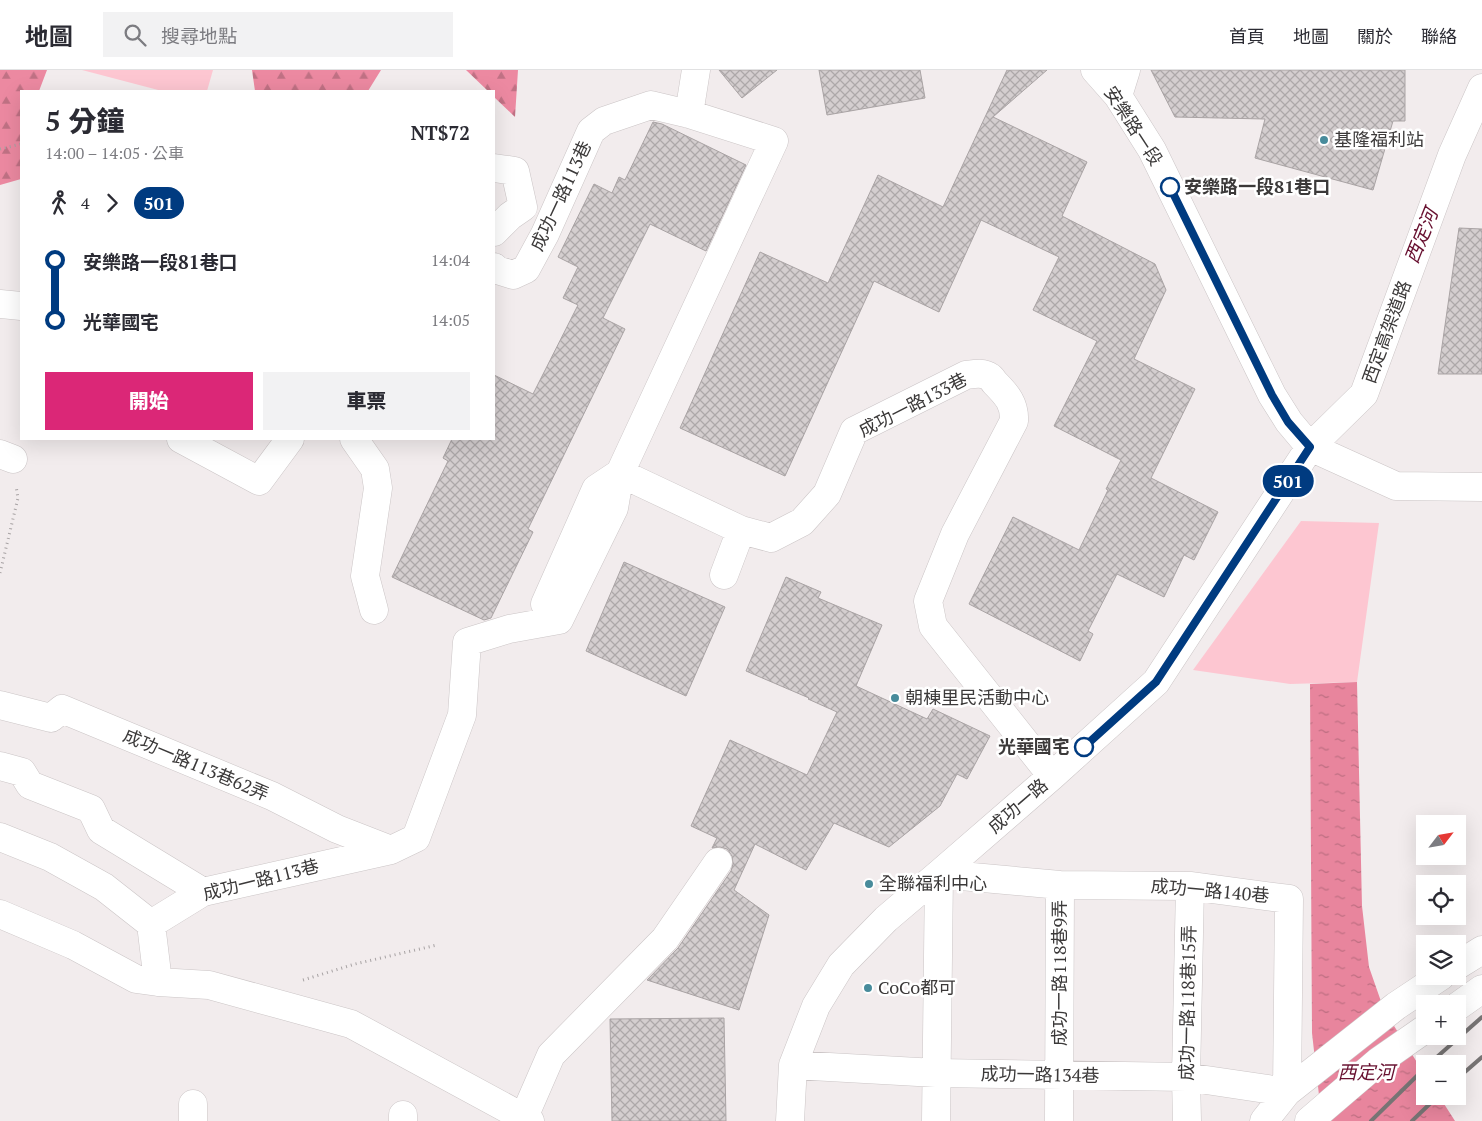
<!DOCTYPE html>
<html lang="zh-TW">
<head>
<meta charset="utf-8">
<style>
  body { margin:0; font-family:"PT Serif","Noto Sans TC",serif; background:#f2f2f3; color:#2b2b33; height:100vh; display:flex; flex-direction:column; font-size:19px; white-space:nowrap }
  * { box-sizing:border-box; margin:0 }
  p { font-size:16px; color:#7c7c81 }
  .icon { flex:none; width:28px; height:28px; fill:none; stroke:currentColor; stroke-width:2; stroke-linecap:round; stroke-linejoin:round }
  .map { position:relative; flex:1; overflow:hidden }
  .side { position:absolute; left:20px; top:20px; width:475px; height:350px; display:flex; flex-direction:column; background:#fff; border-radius:0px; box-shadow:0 5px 20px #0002 }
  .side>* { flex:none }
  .badge { padding:0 10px; border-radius:16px; font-size:18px; line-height:32px }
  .needle { width:32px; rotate:59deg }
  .controls { position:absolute; left:1416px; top:745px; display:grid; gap:10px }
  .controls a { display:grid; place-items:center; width:50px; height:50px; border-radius:0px; background:#fff; box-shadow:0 5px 20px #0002; font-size:25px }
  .map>.badge { position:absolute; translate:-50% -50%; box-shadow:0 0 0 2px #fff }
  .legs { display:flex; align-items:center; gap:8px; height:55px; padding:0 25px; font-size:16px }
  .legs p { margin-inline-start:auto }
  .overview { display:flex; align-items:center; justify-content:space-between; height:85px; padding:0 25px }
  h1 { font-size:28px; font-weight:800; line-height:38px }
  .primary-button { display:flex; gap:10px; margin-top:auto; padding:10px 25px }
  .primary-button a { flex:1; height:58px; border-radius:0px; background:#db2777; color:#fff; font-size:20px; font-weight:800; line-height:58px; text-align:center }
  .primary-button a+a { background:#f2f2f3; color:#2b2b33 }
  ul { padding:0 25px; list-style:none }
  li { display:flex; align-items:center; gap:18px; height:60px; font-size:19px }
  li i { display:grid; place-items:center; width:8px; height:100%; margin:0 6px; background:currentColor }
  li i::after { content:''; width:12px; height:12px; margin:-6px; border:4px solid; border-radius:50%; background:#fff }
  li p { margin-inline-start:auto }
  li:first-child i { background:linear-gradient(#0000 50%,currentColor 0) }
  li:last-child i { background:linear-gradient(currentColor 50%,#0000 0) }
  header { display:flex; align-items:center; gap:30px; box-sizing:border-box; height:70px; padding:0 25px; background:#fff; border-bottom:1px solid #e1e1e2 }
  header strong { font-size:24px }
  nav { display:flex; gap:28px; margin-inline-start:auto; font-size:18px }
  .search { width:350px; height:45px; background:#f2f2f3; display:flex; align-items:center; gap:12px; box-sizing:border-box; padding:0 18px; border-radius:0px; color:#7c7c81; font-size:19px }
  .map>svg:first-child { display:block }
  .forest { fill:url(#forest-firs) }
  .park { fill:#fdc6d1 }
  .water { fill:url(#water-ripples) }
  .building { fill:url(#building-cross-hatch); stroke:#a9a3a4 }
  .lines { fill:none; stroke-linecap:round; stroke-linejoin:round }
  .minor-casing { stroke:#cbc5c6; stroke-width:29 }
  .highway-casing { stroke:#cbc5c6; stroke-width:29 }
  .path { stroke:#a7a2a3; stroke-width:3; stroke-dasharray:1 4; stroke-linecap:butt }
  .minor { stroke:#fff; stroke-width:28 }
  .highway { stroke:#fff; stroke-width:28 }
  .rail { stroke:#777474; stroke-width:4 }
  .line-1-casing { stroke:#fff; stroke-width:11 }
  .line-1 { stroke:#003b80; stroke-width:8 }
  .poi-dot { fill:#488b9b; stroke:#fff; stroke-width:2 }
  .stop-1-dot { fill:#fff; stroke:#003b80; stroke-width:2.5 }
  .labels { text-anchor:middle; stroke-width:5; stroke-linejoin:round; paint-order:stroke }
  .street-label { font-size:18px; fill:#3b3939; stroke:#fff }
  .poi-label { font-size:18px; fill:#3b3939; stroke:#fff; text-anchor:start }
  .stop-label { font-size:18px; font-weight:bold; fill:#3b3939; stroke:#fff; text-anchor:start }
  .water-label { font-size:19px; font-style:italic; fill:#670f2f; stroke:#fff }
</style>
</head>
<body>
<header>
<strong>地圖</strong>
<div class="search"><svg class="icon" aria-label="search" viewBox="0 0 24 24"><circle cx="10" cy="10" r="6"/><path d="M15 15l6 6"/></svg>搜尋地點</div>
<nav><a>首頁</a><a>地圖</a><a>關於</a><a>聯絡</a></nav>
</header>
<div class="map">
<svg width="1482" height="1051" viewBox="0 0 1482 1051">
  <defs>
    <pattern id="forest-firs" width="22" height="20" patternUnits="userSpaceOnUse" patternTransform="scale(1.25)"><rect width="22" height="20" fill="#ec89a1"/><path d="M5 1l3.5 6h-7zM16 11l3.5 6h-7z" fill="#c07184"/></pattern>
    <pattern id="water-ripples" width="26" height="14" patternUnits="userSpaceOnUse" patternTransform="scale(1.25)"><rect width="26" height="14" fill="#e8859d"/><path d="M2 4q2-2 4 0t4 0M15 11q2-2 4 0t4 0" fill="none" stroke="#bd6e81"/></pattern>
    <pattern id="building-cross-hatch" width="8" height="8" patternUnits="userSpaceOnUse" patternTransform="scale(1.25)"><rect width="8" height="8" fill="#d4cecf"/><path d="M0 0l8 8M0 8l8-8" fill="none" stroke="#ada8a9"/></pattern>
  </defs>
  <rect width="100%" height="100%" fill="#f2eced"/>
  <path class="forest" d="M0 0H47L39 21H21V109L0 115Z
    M252 0H381L368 21H255Z
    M466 0H518L515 47 494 27V21H488Z"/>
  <path class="park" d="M82 0H213L207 21H162Z
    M1301 451 1379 453 1357 612 1290 614 1193 600Z"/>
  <path class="water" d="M1357 612 1362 836 1369 897 1384 940 1425 1005V1026H1439L1455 1051H1327L1321 1043 1312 963 1310 614Z"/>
  <path class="building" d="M719 0H777L742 28Z
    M819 0H920L925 28 827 45Z
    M1007 0H1047L993 47 1087 92 1062 146 1155 194 1166 220 1134 289 1195 319 1151 408 1218 442 1194 490 1184 485 1164 527 1117 504 1088 561 1093 564 1080 591 969 534 1013 447 1079 480 1108 420 1106 419 1121 390 1054 356 1097 271 1033 240 1059 187 981 150 939 242 874 211 785 406 680 358 760 182 828 213 878 105 943 137Z
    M1151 0H1405V51H1393L1373 120 1255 88 1265 49 1175 47Z
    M653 52 662 54 746 95 706 181 650 154 603 248 625 259 528 459 533 462 491 548 484 550 392 507 448 391 443 388 452 369H494V305L533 324 578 235 563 228 578 197 558 187 594 114 612 123 619 107 625 110Z
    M1459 158 1482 159V304H1438Z
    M624 492 725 537 686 626 586 581Z
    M786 507 821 522 818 528 882 555 856 616 927 649 933 639 990 666 967 709 957 704 940 736 889 777 834 753 806 800 755 774 734 820 769 845 739 940 647 910 678 878 731 801 733 794 732 786 727 779 720 777 712 778 717 768 691 756 730 670 807 705 837 642 808 629 809 628 746 601Z
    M724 948 726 1051H612L610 949Z"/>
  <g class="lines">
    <defs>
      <path id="minor" d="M1095 0 1118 26 1152 80 1272 325 1289 352 1310 377 1396 416 1482 417
        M1118 26 1126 0
        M689 44 696 0
        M494 98 515 101 523 137 510 146 494 162
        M494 197 497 200 513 205 526 199 545 164 591 61 604 51 651 35 689 44 774 71 620 403 614 438 559 550 509 559 467 572 462 645 416 768 391 780 203 822 151 854 158 912 209 915 351 954 530 1051
        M0 234 21 236
        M181 369 259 411 290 369
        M354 369 375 399 378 418 365 506 374 540
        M0 384 13 389
        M620 403 741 460 771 468 802 452 827 424 854 361 966 305C974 304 983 302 990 307 992 308 993 311 995 313 1007 325 1015 334 1014 351L955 464 928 531 933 556 1052 706
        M724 505 741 460
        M545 534 596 419 620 403
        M0 635 51 648 62 639 272 726 337 759 391 780
        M0 696 22 702 30 715 91 739 101 760 203 822
        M0 767 50 787 104 817 151 854
        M0 844 73 875 136 909 158 912
        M1458 895 1482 880
        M793 995 936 1003 1186 1007 1287 1022
        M524 1047 551 985 665 869 718 792
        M193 1051V1034
        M403 1051V1045
        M790 1051 793 995 816 936 841 895 886 849 939 804 1052 706 1156 612 1310 377 1364 324 1452 85 1482 18
        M936 1051 939 804 1060 815 1190 816 1289 829 1287 1022
        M1059 1051 1060 815
        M1187 1051 1186 1007 1190 816
        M1264 1051 1287 1022 1396 936 1441 906"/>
      <path id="highway" d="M1458 936 1482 919
        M1309 1051 1379 991 1425 959"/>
    </defs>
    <use href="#minor" class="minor-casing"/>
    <use href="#highway" class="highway-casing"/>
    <path class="path" d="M0 79 21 74
      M0 503 18 428 16 416
      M303 910 355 894 437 875"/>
    <use href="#minor" class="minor"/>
    <use href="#highway" class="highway"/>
    <path class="rail" d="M1429 994 1482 947
      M1458 1008 1482 987
      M1371 1051 1425 998
      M1412 1051 1438 1026"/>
  </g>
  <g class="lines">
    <defs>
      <path id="line-1" d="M1084 677 1156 612 1310 377 1288 352 1272 325 1170 117"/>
    </defs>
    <use href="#line-1" class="line-1-casing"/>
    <use href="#line-1" class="line-1"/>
  </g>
  <g class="poi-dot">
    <circle cx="1324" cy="70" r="5"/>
    <circle cx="895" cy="628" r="5"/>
    <circle cx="869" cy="814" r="5"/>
    <circle cx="868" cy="918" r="5"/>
  </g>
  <g class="stop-1-dot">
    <circle cx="1170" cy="117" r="9"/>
    <circle cx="1084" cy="677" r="9"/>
  </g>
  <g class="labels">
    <g class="street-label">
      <text transform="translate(1133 56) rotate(57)" y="6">安樂路一段</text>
      <text transform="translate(561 126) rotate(-65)" y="6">成功一路113巷</text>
      <text transform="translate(1387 262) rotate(-70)" y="6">西定高架道路</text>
      <text transform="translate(913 335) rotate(-27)" y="6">成功一路133巷</text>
      <text transform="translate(196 695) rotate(23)" y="6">成功一路113巷62弄</text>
      <text transform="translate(1018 736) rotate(-41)" y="6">成功一路</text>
      <text transform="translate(261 810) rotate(-14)" y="6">成功一路113巷</text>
      <text transform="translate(1210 821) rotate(5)" y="6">成功一路140巷</text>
      <text transform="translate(1060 903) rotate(-90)" y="6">成功一路118巷9弄</text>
      <text transform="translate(1188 933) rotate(-89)" y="6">成功一路118巷15弄</text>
      <text transform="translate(1040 1005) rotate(1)" y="6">成功一路134巷</text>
    </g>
    <g class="poi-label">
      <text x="1334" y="76">基隆福利站</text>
      <text x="905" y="634">朝棟里民活動中心</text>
      <text x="879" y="820">全聯福利中心</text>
      <text x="878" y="924">CoCo都可</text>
    </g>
    <g class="stop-label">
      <text x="1184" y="123">安樂路一段81巷口</text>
      <text x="1070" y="683" text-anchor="end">光華國宅</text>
    </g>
    <g class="water-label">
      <text transform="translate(1421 166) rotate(-68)" y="7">西定河</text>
      <text x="1366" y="1009">西定河</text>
    </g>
  </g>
</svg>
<div class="controls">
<a><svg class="needle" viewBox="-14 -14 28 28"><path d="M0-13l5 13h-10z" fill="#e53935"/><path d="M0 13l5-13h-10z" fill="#7c7c81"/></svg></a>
<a><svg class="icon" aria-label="locate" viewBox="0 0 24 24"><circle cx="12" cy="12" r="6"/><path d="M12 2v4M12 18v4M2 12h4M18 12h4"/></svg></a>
<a><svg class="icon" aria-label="layers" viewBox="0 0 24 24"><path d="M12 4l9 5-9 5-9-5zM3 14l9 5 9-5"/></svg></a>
<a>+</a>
<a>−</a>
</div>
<b class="badge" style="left:1288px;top:411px;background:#003b80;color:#fff">501</b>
<section class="side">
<div class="overview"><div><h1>5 分鐘</h1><p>14:00 – 14:05 · 公車</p></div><b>NT$72</b></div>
<div class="legs"><svg class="icon" aria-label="walk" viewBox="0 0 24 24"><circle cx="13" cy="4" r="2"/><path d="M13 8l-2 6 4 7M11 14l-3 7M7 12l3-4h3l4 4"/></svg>4<svg class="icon" aria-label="forward" viewBox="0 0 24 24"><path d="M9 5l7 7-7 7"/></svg><b class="badge" style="background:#003b80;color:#fff">501</b></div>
<ul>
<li><i style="color:#003b80"></i><b>安樂路一段81巷口</b><p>14:04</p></li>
<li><i style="color:#003b80"></i><b>光華國宅</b><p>14:05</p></li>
</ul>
<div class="primary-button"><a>開始</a><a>車票</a></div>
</section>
</div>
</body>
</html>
